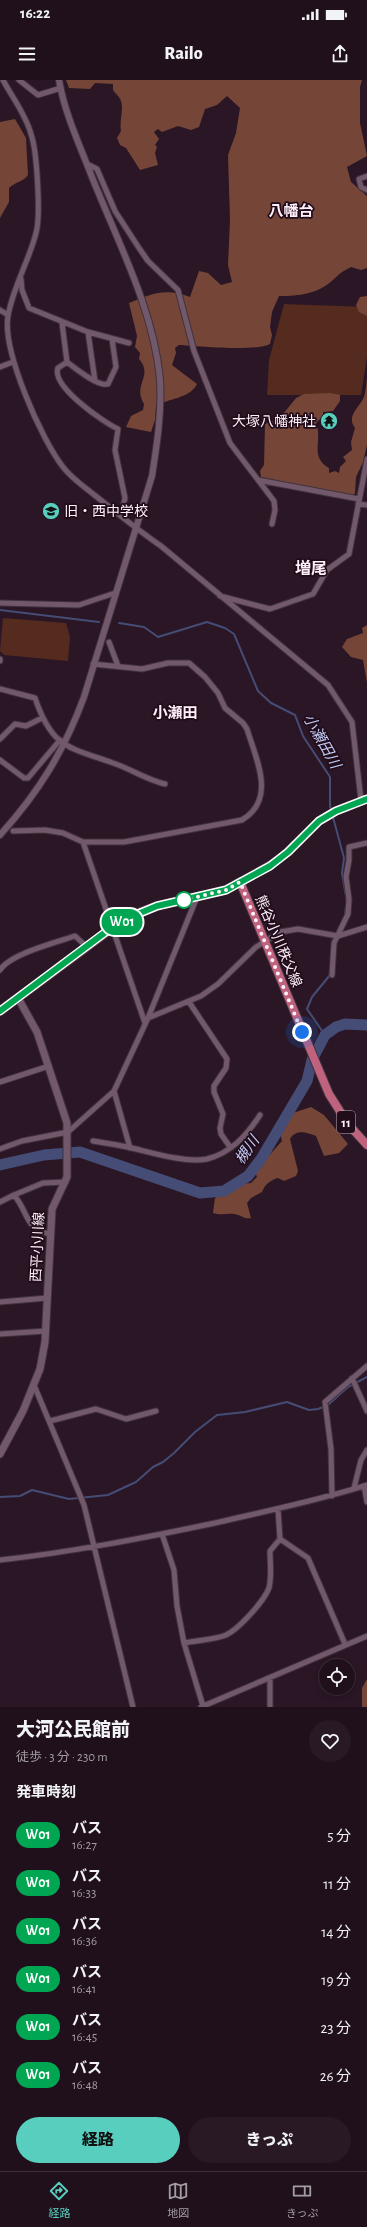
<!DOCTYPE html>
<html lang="ja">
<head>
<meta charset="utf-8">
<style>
  body { margin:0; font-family:"Alegreya Sans","Noto Sans JP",sans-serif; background:#281925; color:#f1f3f6; height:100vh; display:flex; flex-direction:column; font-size:15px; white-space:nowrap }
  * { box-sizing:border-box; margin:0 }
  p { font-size:13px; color:#a29da3 }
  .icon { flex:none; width:22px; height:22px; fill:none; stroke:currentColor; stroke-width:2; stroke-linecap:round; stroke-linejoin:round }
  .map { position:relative; height:1627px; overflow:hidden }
  .details { display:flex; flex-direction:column; background:#20101c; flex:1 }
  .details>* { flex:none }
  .badge { padding:0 8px; border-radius:13px; font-size:14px; line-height:26px }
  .fabs { position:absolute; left:319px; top:1579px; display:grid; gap:8px }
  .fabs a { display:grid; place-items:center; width:36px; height:36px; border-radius:50%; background:#20101c; box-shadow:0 2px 6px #0003,0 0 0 1px #3d303b; font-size:20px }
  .you { position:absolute; width:20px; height:20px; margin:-10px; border:3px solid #fff; border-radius:50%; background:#1a73e8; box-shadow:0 0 0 6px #1a73e833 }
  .map>.badge { position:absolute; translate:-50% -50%; box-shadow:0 0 0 2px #fff }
  h2 { padding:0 16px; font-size:15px; line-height:36px }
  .round { display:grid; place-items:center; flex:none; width:42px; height:42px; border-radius:21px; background:#281925 }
  .summary { display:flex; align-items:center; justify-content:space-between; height:68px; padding:0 16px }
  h1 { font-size:19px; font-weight:800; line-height:30px }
  .action { display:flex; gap:8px; margin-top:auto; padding:8px 16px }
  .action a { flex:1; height:46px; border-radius:24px; background:#58cebf; color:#111; font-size:16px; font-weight:800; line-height:46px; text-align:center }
  .action a+a { background:#281925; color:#f1f3f6 }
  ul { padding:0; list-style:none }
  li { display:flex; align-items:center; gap:12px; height:48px; padding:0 16px }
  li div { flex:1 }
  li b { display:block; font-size:15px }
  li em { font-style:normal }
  li .badge { min-width:44px; font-weight:700; text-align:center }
  .status { display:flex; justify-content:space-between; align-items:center; height:28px; padding:0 20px; background:#20101c; direction:ltr }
  .status svg { height:11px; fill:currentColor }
  header { display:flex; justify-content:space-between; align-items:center; height:52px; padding:0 16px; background:#20101c; font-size:18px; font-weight:800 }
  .menu { display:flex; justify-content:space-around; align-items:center; height:56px; border-top:1px solid #3d303b; background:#20101c; font-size:11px; color:#a29da3 }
  .menu a { display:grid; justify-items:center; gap:2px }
  .menu .active { color:#58cebf }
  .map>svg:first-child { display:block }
  .green { fill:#542b1e }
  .forest { fill:#754637 }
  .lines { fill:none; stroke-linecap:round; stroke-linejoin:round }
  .stream { stroke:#454c75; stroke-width:2 }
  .river { stroke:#454c75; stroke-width:11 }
  .minor-casing { stroke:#41323d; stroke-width:7 }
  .tertiary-casing { stroke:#41323d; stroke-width:8 }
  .secondary-casing { stroke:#41323d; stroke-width:9 }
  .primary-casing { stroke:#41323d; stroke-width:10 }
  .minor { stroke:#71586a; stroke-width:5 }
  .tertiary { stroke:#71586a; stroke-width:6 }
  .secondary { stroke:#71586a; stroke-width:7 }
  .primary { stroke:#bf627e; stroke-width:8 }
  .line-casing { stroke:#fff; stroke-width:9 }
  .line { stroke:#00a651; stroke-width:6 }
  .walk { stroke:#fff0fa; stroke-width:4; stroke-dasharray:0 7.2 }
  .stop-dot { fill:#fff; stroke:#00a651; stroke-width:2 }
  .labels { text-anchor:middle; stroke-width:3.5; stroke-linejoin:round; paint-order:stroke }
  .shield { fill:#200c1b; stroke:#bcacb7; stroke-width:1 }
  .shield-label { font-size:13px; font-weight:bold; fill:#fff0fa }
  .poi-label { font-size:14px; fill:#fff0fa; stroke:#200c1b; text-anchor:end }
  .street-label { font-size:14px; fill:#fff0fa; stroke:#200c1b }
  .neighbourhood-label { font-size:15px; font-weight:bold; fill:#fff0fa; stroke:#200c1b }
  .water-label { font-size:15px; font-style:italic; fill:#c3ccf6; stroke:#200c1b }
  .quarter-label { font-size:16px; font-weight:bold; fill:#fff0fa; stroke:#200c1b }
</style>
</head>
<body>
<div class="status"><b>16:22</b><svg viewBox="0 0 49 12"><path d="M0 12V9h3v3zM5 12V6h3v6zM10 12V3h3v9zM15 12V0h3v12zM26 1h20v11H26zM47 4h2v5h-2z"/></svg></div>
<header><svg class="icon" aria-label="menu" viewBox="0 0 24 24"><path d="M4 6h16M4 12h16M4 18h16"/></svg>Railo<svg class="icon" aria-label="share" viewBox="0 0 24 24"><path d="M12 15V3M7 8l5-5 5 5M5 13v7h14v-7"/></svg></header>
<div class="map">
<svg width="367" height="1627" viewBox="0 0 367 1627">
  <rect width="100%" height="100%" fill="#2a1625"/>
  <path class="green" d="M284 224 367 227V277L361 315H267L269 280Z
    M3 538 66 543 70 557 68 581 4 575 0 571Z"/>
  <path class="forest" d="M66 0H362L360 7V43L367 76 347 87 351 102 367 116V188L361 190 351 187C343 191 339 194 333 200 317 214 300 216 279 216L272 232 270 247 272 255 270 264C255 272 198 266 179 265L175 268 176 273 172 285 197 304C189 319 169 318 156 326L155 340 151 352 126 347 131 336 143 330 144 324C132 305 154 296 139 279L140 273 135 267 137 256 129 223C154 213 164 208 190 217L199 191 208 193 221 205 232 202 228 185 230 140 228 75 236 53 240 28 227 16 217 25 205 29 199 47 191 50 178 46 162 52 158 49 154 52 159 59 155 65 157 67 155 73 158 85 140 90 126 68 120 65 117 58 121 51C119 41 124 30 121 21 120 17 115 13 113 10V4L95 3 90 9 69 8Z
    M15 39 26 58 28 95C23 102 15 102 9 108V122L0 138V42Z
    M367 216V236L359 232 356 225 360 217Z
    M367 298V365L363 382 356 397 355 413 352 416 261 397 260 391 264 385 265 344 279 339 296 318 304 314 330 313 340 315V321L333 331 323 332V336L316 343C323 362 309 376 329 388V393L335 391 339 393 340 387 346 381 343 377 352 370 351 362 355 348C346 336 359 328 364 317 366 311 366 304 367 298Z
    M367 545V603L363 580 351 577 342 567 347 559 363 553 362 548Z
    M311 1027 324 1035 348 1064 339 1073 324 1076 316 1056C306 1052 296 1049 290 1059L298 1091 296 1096 284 1101 278 1098C271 1100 265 1104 262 1112L251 1118 247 1123 251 1138C245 1139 244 1137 238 1135 230 1132 222 1136 213 1133L215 1118 242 1104 251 1103 257 1097 255 1091 282 1061 280 1053 290 1034Z
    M367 1599V1627H362V1608Z"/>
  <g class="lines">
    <path class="stream" d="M0 530 99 542
      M119 543 144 547 158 557 207 542 225 548 234 554 258 611 271 623 295 635 303 656 330 697V726L344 778 342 793 347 822
      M345 836 346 826
      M325 955 307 929 312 917 330 895
      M0 1417 20 1416 32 1410 69 1419 108 1415 136 1402 153 1387 163 1382 174 1373 195 1352 217 1335 245 1332 287 1322 309 1330 318 1329 328 1325 348 1307 367 1297"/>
    <path class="river" d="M0 1085 44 1075 80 1072 200 1113 224 1111 248 1096 261 1079 307 1001 312 980 325 955 336 947 345 944 367 945"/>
    <defs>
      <path id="minor" d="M3 0C12 17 26 35 31 54 37 71 41 136 36 153 29 181 13 207 8 236 2 270 41 359 63 387 72 399 85 407 97 417 118 434 139 451 161 466L328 605 352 642 361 720
        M19 0 38 15 61 8
        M87 84 97 89 115 131 139 168 148 181 178 210 194 271 230 363 274 421 275 430 272 444
        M367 96 359 99 361 107 367 110
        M21 199 22 210 29 228 88 252 129 263
        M0 230 8 235
        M62 243 67 282 58 288C51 306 103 342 118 349L115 370 125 418 121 436
        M88 252 95 301
        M67 282C75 288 98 307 108 304L116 287 112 259
        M0 287 13 282
        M258 400 359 419
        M358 424 367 425
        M220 516 270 529 313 514 327 490 349 474 367 379
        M0 523 79 525 115 513
        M109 562 118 586
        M0 579V581
        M0 609 35 618C52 668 68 667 113 683 131 689 147 700 165 704
        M0 659 15 644 26 646 42 638
        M0 680 24 698H28L60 660
        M13 751 45 750 63 753 83 762H124L242 740C277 719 256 679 247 649L243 643 225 628 218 613 205 597 189 583H168L142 589 93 584
        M83 762 145 943
        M0 890C10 874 57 862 75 856L87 867
        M332 895 334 863 348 834 349 819 346 797 349 780V767L367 763
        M189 922 227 979 226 988 214 1006V1012L223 1034 220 1048 221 1054 230 1067
        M148 938 201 916 218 904 256 867 280 852 298 849 338 856 367 847
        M0 1002 49 986
        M114 1011 130 1068
        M93 1061C106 1063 119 1065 132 1068 153 1073 186 1083 207 1079 231 1073 247 1055 260 1035
        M0 1069 22 1061 68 1052 114 1011 148 938 197 817
        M14 1115 43 1103 66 1102
        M0 1122 14 1115C28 1131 25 1150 50 1154
        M0 1222 47 1218
        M0 1254 46 1251
        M352 1298 367 1331
        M34 1305 84 1425 133 1627
        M50 1341 96 1329 126 1339 156 1331
        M364 1406 367 1422
        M354 1408 361 1380 367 1370
        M332 1416 331 1369 325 1322 367 1286
        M278 1429 280 1459 308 1478 345 1564
        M162 1454 174 1490 177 1526 184 1563 203 1626
        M0 1480C73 1472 143 1458 215 1443 266 1431 317 1421 367 1405
        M184 1563C197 1560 214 1560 226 1555 239 1549 264 1521 269 1508 272 1496 270 1483 270 1471L280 1459
        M201 1627 367 1556
        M270 1627V1598"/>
      <path id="tertiary" d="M0 755C39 712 64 671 84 617L152 396C157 364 162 332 160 299 153 225 114 155 88 87 77 59 64 30 59 0
        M240 802 279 779 319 741 336 731 367 719"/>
      <path id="secondary" d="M0 1374 23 1331 40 1289 45 1262 52 1129 67 1097V1043L37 952 18 918"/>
      <path id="primary" d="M0 931 111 849 133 835 157 826 226 810 240 802 329 1014 348 1044 367 1065"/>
    </defs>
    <use href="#minor" class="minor-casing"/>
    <use href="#tertiary" class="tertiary-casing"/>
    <use href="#secondary" class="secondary-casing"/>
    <use href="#primary" class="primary-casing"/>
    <use href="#minor" class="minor"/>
    <use href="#tertiary" class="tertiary"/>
    <use href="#secondary" class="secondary"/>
    <use href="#primary" class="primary"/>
  </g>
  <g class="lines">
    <defs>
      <path id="line" d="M0 931 111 848 133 836 157 826 226 810 270 786 288 772 319 741 336 731 367 719"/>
    </defs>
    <use href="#line" class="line-casing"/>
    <use href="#line" class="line"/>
    <path class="walk" d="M184 820 226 810 240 802 302 952"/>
  </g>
  <defs>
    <symbol id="temple-disc" viewBox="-11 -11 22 22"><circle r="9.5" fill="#58cebf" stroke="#200c1b"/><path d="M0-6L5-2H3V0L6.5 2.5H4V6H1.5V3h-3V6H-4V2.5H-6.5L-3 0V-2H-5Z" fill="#111"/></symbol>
    <symbol id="school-disc" viewBox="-11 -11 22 22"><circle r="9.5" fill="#58cebf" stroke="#200c1b"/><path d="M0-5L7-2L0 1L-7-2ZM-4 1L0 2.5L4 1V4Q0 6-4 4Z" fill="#111"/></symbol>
  </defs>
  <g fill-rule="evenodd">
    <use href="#temple-disc" x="319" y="331" width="20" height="20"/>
    <use href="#school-disc" x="41" y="421" width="20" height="20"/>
  </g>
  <circle class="stop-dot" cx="184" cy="820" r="8"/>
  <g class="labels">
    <rect class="shield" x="337" y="1031" width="18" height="22" rx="3"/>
    <g class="shield-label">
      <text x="346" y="1047">11</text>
    </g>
    <g class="poi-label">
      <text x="316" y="346">大塚八幡神社</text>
      <text x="64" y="436" text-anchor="start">旧・西中学校</text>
    </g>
    <g class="street-label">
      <text transform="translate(279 861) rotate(67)" y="5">熊谷小川秩父線</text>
      <text transform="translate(37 1167) rotate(-87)" y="5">西平小川線</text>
    </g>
    <g class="neighbourhood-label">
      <text x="291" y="136">八幡台</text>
      <text x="175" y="638">小瀬田</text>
    </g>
    <g class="water-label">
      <text transform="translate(322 661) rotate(61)" y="5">小瀬田川</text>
      <text transform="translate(247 1070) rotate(-55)" y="5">槻川</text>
    </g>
    <g class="quarter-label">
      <text x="311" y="494">増尾</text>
    </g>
  </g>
</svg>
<div class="fabs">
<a><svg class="icon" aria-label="locate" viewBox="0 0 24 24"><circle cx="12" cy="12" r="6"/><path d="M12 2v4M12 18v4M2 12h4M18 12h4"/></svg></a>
</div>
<div class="you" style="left:302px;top:952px"></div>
<b class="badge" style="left:122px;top:842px;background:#00a651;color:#fff">W01</b>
</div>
<section class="details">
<div class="summary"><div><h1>大河公民館前</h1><p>徒歩 · 3 分 · 230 m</p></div><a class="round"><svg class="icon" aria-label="heart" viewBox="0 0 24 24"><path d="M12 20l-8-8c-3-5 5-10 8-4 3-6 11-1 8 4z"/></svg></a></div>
<h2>発車時刻</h2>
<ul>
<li><span class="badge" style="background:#00a651;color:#fff">W01</span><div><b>バス</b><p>16:27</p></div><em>5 分</em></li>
<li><span class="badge" style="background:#00a651;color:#fff">W01</span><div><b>バス</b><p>16:33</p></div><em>11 分</em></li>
<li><span class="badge" style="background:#00a651;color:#fff">W01</span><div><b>バス</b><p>16:36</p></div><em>14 分</em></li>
<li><span class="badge" style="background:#00a651;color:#fff">W01</span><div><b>バス</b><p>16:41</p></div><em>19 分</em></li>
<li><span class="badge" style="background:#00a651;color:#fff">W01</span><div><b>バス</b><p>16:45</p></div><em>23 分</em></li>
<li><span class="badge" style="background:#00a651;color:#fff">W01</span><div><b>バス</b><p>16:48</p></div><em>26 分</em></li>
</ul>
<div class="action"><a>経路</a><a>きっぷ</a></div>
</section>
<nav class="menu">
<a class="active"><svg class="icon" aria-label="directions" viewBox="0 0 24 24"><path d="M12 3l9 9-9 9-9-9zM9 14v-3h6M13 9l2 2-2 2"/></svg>経路</a>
<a><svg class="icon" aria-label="map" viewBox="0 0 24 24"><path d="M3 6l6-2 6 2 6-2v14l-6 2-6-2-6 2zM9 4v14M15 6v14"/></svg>地図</a>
<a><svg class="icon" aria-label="tickets" viewBox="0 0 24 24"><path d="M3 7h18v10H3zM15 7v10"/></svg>きっぷ</a>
</nav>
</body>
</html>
